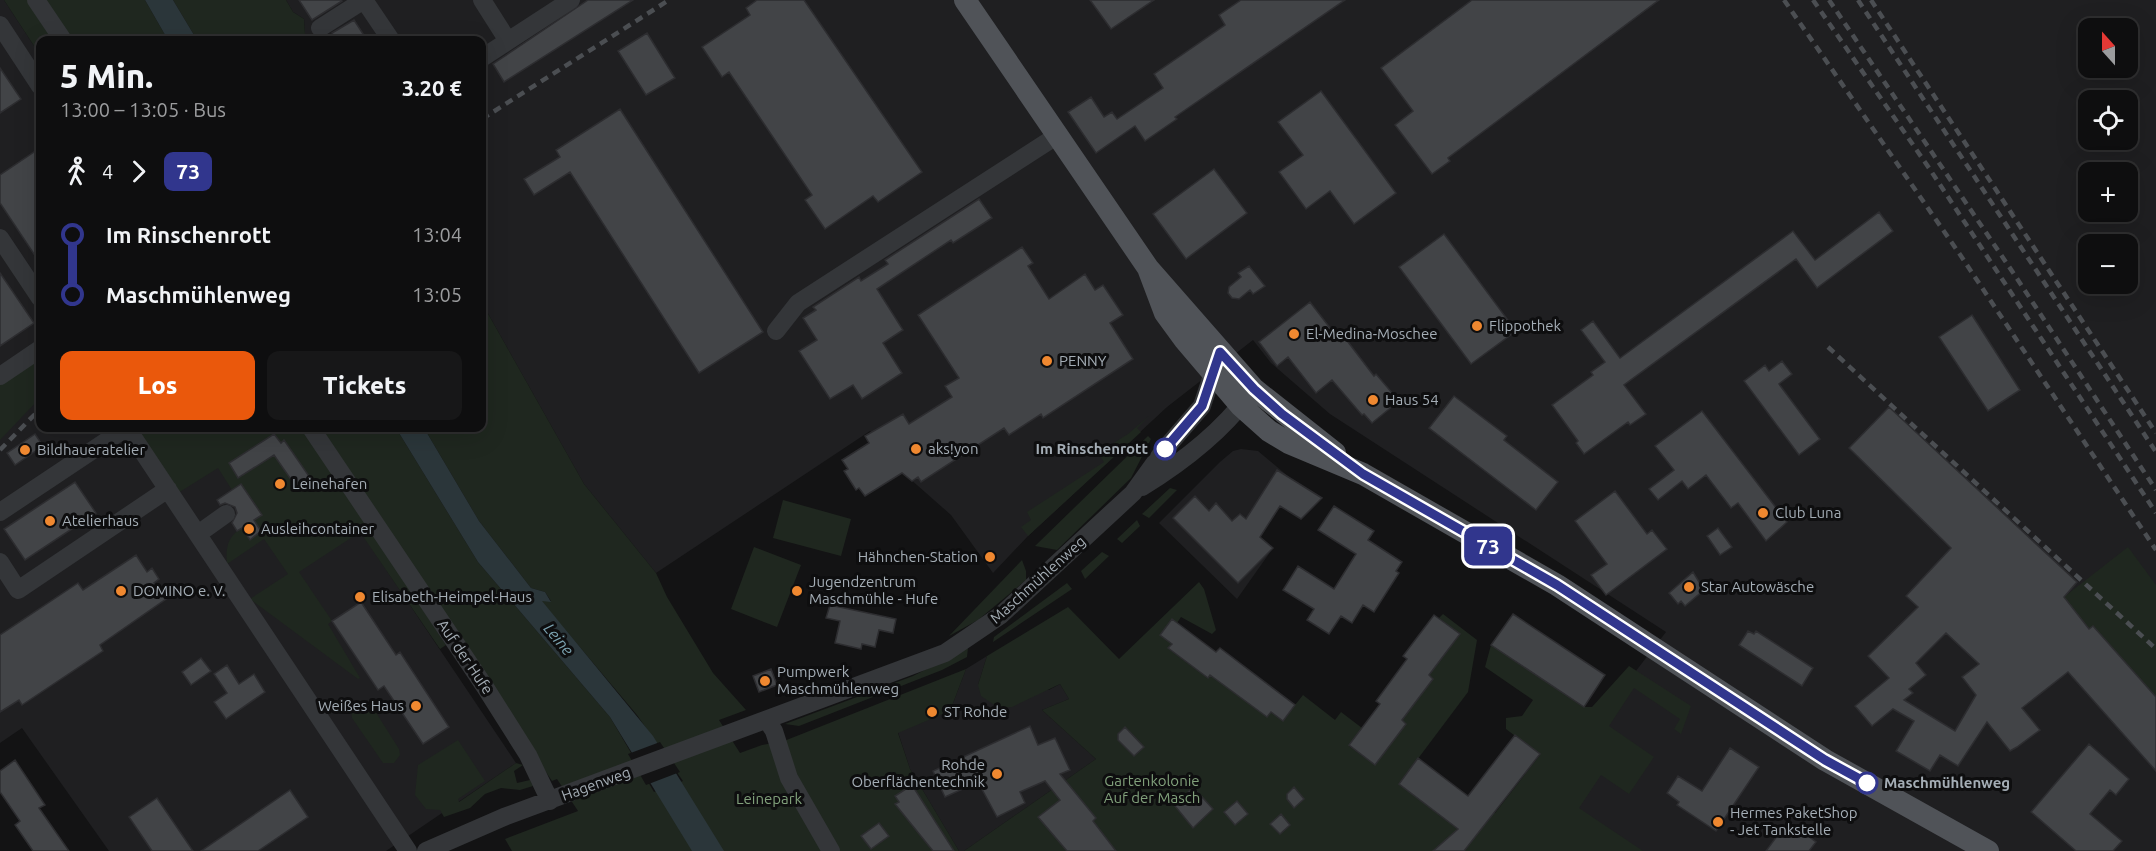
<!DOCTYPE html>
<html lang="de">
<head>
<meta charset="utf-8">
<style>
  body { margin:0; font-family:Ubuntu,sans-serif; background:#171718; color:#f1f3f6; height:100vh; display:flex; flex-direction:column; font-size:22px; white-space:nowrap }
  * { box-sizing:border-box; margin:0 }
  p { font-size:20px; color:#9b9c9e }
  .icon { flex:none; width:33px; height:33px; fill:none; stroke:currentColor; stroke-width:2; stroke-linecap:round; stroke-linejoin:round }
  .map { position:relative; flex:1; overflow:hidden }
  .sheet { position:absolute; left:36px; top:36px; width:450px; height:396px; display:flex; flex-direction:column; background:#0e0e0f; border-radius:12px; box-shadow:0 6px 24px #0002,0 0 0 2px #2e2e2f }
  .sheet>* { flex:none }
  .badge { padding:0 12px; border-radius:9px; font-size:21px; line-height:39px }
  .needle { width:39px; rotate:339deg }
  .fabs { position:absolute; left:2078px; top:18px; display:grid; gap:12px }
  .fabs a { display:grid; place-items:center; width:60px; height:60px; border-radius:12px; background:#0e0e0f; box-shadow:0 6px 24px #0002,0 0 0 2px #2e2e2f; font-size:30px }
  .map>.badge { position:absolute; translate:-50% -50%; box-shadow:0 0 0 3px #fff }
  .legs { display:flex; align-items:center; gap:9px; height:66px; padding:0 24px; font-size:20px }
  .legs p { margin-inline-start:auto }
  .headline { display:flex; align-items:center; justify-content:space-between; height:102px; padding:0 24px }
  h1 { font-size:33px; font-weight:800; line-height:45px }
  .cta { display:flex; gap:12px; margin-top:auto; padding:12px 24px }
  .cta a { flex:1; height:69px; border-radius:12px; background:#ea580c; color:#fff; font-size:24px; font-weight:800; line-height:69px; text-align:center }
  .cta a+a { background:#171718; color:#f1f3f6 }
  ul { padding:0 24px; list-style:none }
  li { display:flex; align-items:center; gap:21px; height:60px; font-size:22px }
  li i { display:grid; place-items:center; width:9px; height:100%; margin:0 8px; background:currentColor }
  li i::after { content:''; width:15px; height:15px; margin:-8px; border:4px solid; border-radius:50%; background:#0e0e0f }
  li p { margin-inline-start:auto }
  li:first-child i { background:linear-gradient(#0000 50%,currentColor 0) }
  li:last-child i { background:linear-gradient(currentColor 50%,#0000 0) }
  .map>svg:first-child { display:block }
  .built { fill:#1f1f21; fill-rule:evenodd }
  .green { fill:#1f271f }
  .water { fill:#2b363a }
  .pier { fill:#131314 }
  .building { fill:#424447; stroke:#2d2d30; stroke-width:1.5; fill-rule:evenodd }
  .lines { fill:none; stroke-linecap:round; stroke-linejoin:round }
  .minor { stroke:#343639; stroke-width:18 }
  .major { stroke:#505358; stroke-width:22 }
  .rail { stroke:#4b4e52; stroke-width:4.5; stroke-dasharray:8 6; stroke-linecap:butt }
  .line-1-casing { stroke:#fff; stroke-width:14 }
  .line-1 { stroke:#31368d; stroke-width:9 }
  .poi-dot { fill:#ef8830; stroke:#0e0e0f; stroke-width:2 }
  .stop-1-dot { fill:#fff; stroke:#31368d; stroke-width:3 }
  .labels { text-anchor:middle; stroke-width:6; stroke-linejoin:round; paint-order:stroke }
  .poi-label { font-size:15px; fill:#a4adb5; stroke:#0e0e0f; text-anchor:start }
  .stop-label { font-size:15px; font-weight:bold; fill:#a4adb5; stroke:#0e0e0f; text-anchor:end }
  .street-label { font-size:15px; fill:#a4adb5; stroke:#0e0e0f }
  .park-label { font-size:15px; fill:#81a07b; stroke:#0e0e0f }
  .water-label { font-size:16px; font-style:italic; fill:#7ba2b0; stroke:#0e0e0f }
</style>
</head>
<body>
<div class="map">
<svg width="2156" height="851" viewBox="0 0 2156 851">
  <rect width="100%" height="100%" fill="#131314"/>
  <path class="built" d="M0 0H4L40 55V428H291L516 763 386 851H109L22 728 0 743Z
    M286 0H2156V851H1497L1666 632 1330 414 1271 363 1253 340 1167 407 1028 536 993 573 951 515 892 463 870 431 656 573 584 484 482 303V40H309L305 34 304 19 293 12ZM2088 28H2127V68H2088ZM2088 100H2127V140H2088ZM2088 172H2127V212H2088ZM2088 244H2127V284H2088Z
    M1241 449 1258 451 1295 482 1260 537 1273 548 1237 599 1159 523 1220 462 1233 451Z
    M987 656 978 685 1049 690 1060 684 1069 699 1042 710 1096 759 964 851H959L910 769 898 732 950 711 966 669Z"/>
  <path class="green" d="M4 0H29L55 40H40V55Z
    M42 0H145L168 40H68Z
    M173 0H286L293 12 304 19 305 34 309 40H197Z
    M482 303 584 484 656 573 667 597 713 673 746 710 719 720 740 753 762 745 784 741 966 669 950 711 898 733 910 769 959 851H512L505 839 578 811 557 779 552 781 316 428H396L478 562 610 717 654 792 683 781 637 715 541 601H551L545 592 531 588 479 521 424 428H482Z
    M40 357V398L0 440V383Z
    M1149 416 1137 428 1141 432 1028 536 1021 527 1031 520 1027 512 1104 462 1098 453 1128 434Z
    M135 428H304L446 645 440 649 360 532 299 572 332 621 328 624 360 678 358 679 250 599 288 574 264 539 227 564C224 533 238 531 262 515L241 484 232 490 218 468 178 493Z
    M1148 436 1151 439 1131 478 1057 550 1035 546Z
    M1170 488 1177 490 1149 518 1142 514Z
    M783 500 851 519 841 556 773 538Z
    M1137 520 1140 526 1122 543 1117 539Z
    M754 547 801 565 777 627 731 609Z
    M2128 547 2156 585V697L2093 626 2086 632 2081 619 2064 597Z
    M1102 552 1109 556 1085 579 1081 571Z
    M1022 560 1026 571V580L978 620 949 636Z
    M1199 582 1204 589 1216 630 1212 634 1181 617 1177 623 1172 619 1160 635 1172 644 1169 649 1208 678 1211 674 1283 720 1303 695 1335 720 1341 712 1362 728 1349 746 1375 765 1406 724 1402 720 1433 679 1429 675 1460 634 1439 618 1443 614 1477 640 1468 692 1399 784 1446 820 1495 813 1540 755 1506 729V718L1522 716 1533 700 1485 667 1491 645 1584 707H1592L1629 666 1691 706 1681 734 1674 729 1680 719 1634 688 1609 726 1654 757 1629 794 1601 775 1579 808 1643 851H964L1096 759 1042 710 1069 699 1060 684 1012 707 999 708 981 696 978 685 987 656 1068 607 1119 659Z
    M1067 583 1072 589 993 642 994 637Z
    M968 648 967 657 942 670 799 726 785 724 913 676Z
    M363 702 370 703 399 749 400 755 394 763H383L352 718 351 708 354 704Z
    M458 740 485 781 458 799 459 802 516 763 523 765 514 771 517 783 530 780 533 786 520 790 501 788 485 794 470 808 444 817 440 810 426 809 415 795 418 765Z"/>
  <path class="water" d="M145 0H173L197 40H168Z
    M396 428H424L479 521 531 588 545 592 551 602 542 601 653 736 724 851H692L610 717 478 562Z"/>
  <path class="pier" d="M660 742 680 772 646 785 628 754Z"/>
  <path class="building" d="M299 0H341L342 1 312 20Z
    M588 0H633L504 82 493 64Z
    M757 0H804L922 172 878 202 873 196 825 229 805 200 812 195 729 72 722 77 702 47 750 15 746 8Z
    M1090 0H1154L1111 29Z
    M1241 0H1345L1175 117 1177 119 1145 141 1135 126 1096 153 1068 112 1091 97 1104 117 1112 112 1117 119 1163 88 1154 74 1225 25 1219 15Z
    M1472 0H1659L1448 158 1450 161 1432 174 1395 125 1413 111 1381 68Z
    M354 20 367 40H337L332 33Z
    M647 33 675 78 646 95 618 51Z
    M0 68 21 99 0 113Z
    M1321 91 1396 193 1354 224 1330 191 1306 209 1279 172 1303 155 1278 122Z
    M620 109 763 332 699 373 570 172 534 195 524 179 560 157 556 150Z
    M40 148V263L0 203V175Z
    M1214 169 1247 213 1186 259 1153 214Z
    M979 199 992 218 953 243 951 240 877 289 903 330 883 343 902 373 862 399 853 385 830 399 799 351 817 340 803 318 816 310 813 307 859 277 861 281 888 264 885 260Z
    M1879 212 1893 231 1817 288 1796 259 1624 385 1646 414 1630 425 1628 422 1584 454 1576 443 1578 441 1552 405 1593 375 1591 372 1605 362 1581 330 1593 321 1620 358 1793 231 1815 260Z
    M1444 234 1516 331 1471 364 1399 267Z
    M1022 247 1033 263 1028 266 1049 299 1085 274 1095 290 1103 285 1123 315 1110 323 1133 359 1043 418 1041 414 1009 435 1004 428 921 482 918 477 912 481 902 473 865 496 859 488 856 490 844 471 848 469 842 460 869 443 865 436 903 414 909 424 952 397 945 386 959 378 918 315Z
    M1249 266 1265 286 1253 294 1250 290 1239 299 1232 298 1228 293 1229 287 1241 277 1238 273Z
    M0 273 34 323 0 346Z
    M1310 302 1341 342 1345 338 1374 376 1376 374 1399 401 1372 423 1364 414 1362 415 1332 380 1316 393 1288 357 1277 366 1259 342Z
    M1972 315 2020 390 1988 411 1939 337Z
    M1782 361 1792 374 1779 384 1820 439 1799 455 1744 381 1765 365 1769 371Z
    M1454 396 1507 436 1504 440 1558 482 1536 510 1429 428Z
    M1889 407 2077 582 2064 597 2089 629 2093 626 2156 697V771L2068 672 2022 708 2040 730 2017 747 2010 751 1987 722 1958 766 1940 755 1930 771 1896 751 1914 721 1893 709 1872 726 1855 706 1889 678 1868 656 1918 607 1906 596 1951 548 1849 448ZM1946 633 1979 664 1962 677 1976 695 1955 731 1904 700 1913 693 1909 689 1926 675 1916 663Z
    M1702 411 1787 522 1766 541 1738 503 1731 508 1706 475 1688 489 1682 481 1658 500 1649 489 1674 470 1655 446Z
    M35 434 43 446 15 465 7 453Z
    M274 434 281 443 284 440 313 482 299 491 274 455 238 478 229 463Z
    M1277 470 1322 498 1301 519 1280 506 1260 537 1273 548 1238 583 1173 518 1195 496 1209 511 1216 503 1232 521 1240 514 1246 519Z
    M75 482 96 513 25 560 4 529Z
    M241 484 262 515 254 520 261 531 250 540 242 528 237 531 232 523 237 513 235 507 225 503 220 505 217 500Z
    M1615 491 1647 534 1652 530 1667 549 1606 595 1591 575 1607 564 1575 521Z
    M1334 506 1374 531 1368 540 1402 562 1396 571 1399 573 1374 612 1363 605 1352 623 1341 616 1329 634 1307 620 1314 609 1283 590 1298 566 1334 589 1356 554 1318 530Z
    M1718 528 1732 547 1720 555 1707 536Z
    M136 555 147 572 152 568 159 579 154 583 166 599 100 645 103 651 22 705 19 700 0 712V635L78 583 83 590Z
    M1693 572 1704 590 1685 606 1681 601 1678 604 1669 593Z
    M361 602 396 655 400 652 449 727 423 744 384 686 378 690 332 621Z
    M830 605 896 619 893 633 879 630 875 647 862 644 861 649 835 643 840 621 826 618Z
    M1513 614 1605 675 1584 707 1491 645Z
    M1434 615 1460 634 1429 675 1433 679 1402 720 1406 724 1375 765 1349 745 1380 704 1376 701 1407 659 1403 656Z
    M1172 619 1216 652 1220 648 1295 705 1283 721 1271 712 1267 717 1210 675 1208 678 1168 648 1172 644 1160 635Z
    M1748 631 1754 634 1756 631 1813 668 1802 686 1739 645Z
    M201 658 211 671 191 685 182 672Z
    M227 665 239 684 254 674 265 692 226 719 214 702 227 693 214 674Z
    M771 669 777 685 759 692 753 676Z
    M1030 726 1038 745 1055 738 1070 770 1060 774 1096 818 1093 821 1116 851H1067L1038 817 1060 800 1045 781 1020 792 1025 803 997 817 978 782 945 797 933 771Z
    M1125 727 1144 747 1134 756 1118 740V734Z
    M1515 735 1540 754 1464 851H1433L1458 829 1399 784 1418 758 1468 796Z
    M2089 744 2129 779 2116 795 2110 790 2090 814 2122 841 2113 851H2076L2031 812Z
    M1730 748 1759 767 1716 831 1677 805 1679 802 1667 793 1678 776 1702 791Z
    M15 760 45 805 39 808 69 851H33L15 825 20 821 0 792V771Z
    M912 785 954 851H933L895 804 899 802 895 796Z
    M1193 787 1213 809 1193 828 1175 806Z
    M1294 787 1304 799 1294 808 1287 799V794Z
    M290 790 308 817 258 851H201Z
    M157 798 193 851H152L129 817Z
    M1237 801 1248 814 1235 825 1224 812Z
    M1281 814 1290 825 1280 834 1270 824Z
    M1788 821 1816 842 1809 851H1766Z
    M879 823 889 836 871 849 861 836Z"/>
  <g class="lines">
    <path class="minor" d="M36 0 63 40
      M364 0 391 40
      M482 0 508 41
      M0 25 40 86
      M320 28 364 0
      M482 58 571 0
      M0 238 40 298
      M776 331 798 303 1058 135
      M0 376 40 349
      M127 428 408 851
      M311 428 485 687 528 755 550 801
      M1142 487C1181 463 1221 432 1248 396
      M0 512 126 428
      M198 534 226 514
      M0 562 18 590 168 489
      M767 720 774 731 789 778 831 851
      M426 851 504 817 945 653 1001 615 1133 493 1164 450 1202 406 1216 363"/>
    <path class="major" d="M965 0 1148 268 1254 389 1335 453
      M1148 268 1165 313 1184 339 1241 406 1269 431 1289 443 1363 474 1557 585 1825 760 1988 851"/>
    <path class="rail" d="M1784 0 1961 256 2156 550
      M1813 0 1929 168 2156 513
      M1829 0 2016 277 2156 490
      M1858 0 2156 452
      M1871 0 2156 433
      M482 119 669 0
      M1828 347 2156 649
      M0 450 40 409"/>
  </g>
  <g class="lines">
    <defs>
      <path id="line-1" d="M1165 449 1202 406 1220 352 1254 389 1282 414 1363 474 1557 585 1825 760 1867 783"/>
    </defs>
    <use href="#line-1" class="line-1-casing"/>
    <use href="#line-1" class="line-1"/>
  </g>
  <g class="poi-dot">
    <circle cx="1477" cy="326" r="6"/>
    <circle cx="1294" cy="334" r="6"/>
    <circle cx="1047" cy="361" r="6"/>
    <circle cx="1373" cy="400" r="6"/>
    <circle cx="916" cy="449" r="6"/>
    <circle cx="25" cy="450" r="6"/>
    <circle cx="280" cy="484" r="6"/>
    <circle cx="1763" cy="513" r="6"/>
    <circle cx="50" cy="521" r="6"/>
    <circle cx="249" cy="529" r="6"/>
    <circle cx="990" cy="557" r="6"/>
    <circle cx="1689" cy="587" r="6"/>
    <circle cx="121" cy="591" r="6"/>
    <circle cx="797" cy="591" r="6"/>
    <circle cx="360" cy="597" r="6"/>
    <circle cx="765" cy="681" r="6"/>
    <circle cx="416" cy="706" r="6"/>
    <circle cx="932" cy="712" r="6"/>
    <circle cx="997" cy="774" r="6"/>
    <circle cx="1718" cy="822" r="6"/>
  </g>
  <g class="stop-1-dot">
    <circle cx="1165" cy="449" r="10"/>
    <circle cx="1867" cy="783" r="10"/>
  </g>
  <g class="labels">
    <g class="poi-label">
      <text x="1489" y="331">Flippothek</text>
      <text x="1306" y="339">El-Medina-Moschee</text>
      <text x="1059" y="366">PENNY</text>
      <text x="1385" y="405">Haus 54</text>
      <text x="928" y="454">aks!yon</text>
      <text x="37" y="455">Bildhaueratelier</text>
      <text x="292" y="489">Leinehafen</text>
      <text x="1775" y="518">Club Luna</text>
      <text x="62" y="526">Atelierhaus</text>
      <text x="261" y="534">Ausleihcontainer</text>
      <text x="978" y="562" text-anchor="end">Hähnchen-Station</text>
      <text x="809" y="587">Jugendzentrum<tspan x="809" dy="17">Maschmühle - Hufe</tspan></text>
      <text x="1701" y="592">Star Autowäsche</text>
      <text x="133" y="596">DOMINO e. V.</text>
      <text x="372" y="602">Elisabeth-Heimpel-Haus</text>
      <text x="777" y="677">Pumpwerk<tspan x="777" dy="17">Maschmühlenweg</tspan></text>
      <text x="404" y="711" text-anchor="end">Weißes Haus</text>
      <text x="944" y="717">ST Rohde</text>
      <text x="985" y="770" text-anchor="end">Rohde<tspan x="985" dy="17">Oberflächentechnik</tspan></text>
      <text x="1730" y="818">Hermes PaketShop<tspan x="1730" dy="17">- Jet Tankstelle</tspan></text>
    </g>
    <g class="stop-label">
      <text x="1148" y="454">Im Rinschenrott</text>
      <text x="1884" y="788" text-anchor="start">Maschmühlenweg</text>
    </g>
    <g class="street-label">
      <text transform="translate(1038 580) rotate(-42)" y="5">Maschmühlenweg</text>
      <text transform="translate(465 657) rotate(56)" y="5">Auf der Hufe</text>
      <text transform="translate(596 784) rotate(-20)" y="5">Hagenweg</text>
    </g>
    <g class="park-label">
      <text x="1152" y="786">Gartenkolonie<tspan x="1152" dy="17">Auf der Masch</tspan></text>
      <text x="769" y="804">Leinepark</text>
    </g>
    <g class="water-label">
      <text transform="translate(559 639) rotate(50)" y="6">Leine</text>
    </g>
  </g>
</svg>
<div class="fabs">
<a><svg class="needle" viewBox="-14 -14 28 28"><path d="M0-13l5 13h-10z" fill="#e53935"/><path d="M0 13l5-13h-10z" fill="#9b9c9e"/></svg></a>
<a><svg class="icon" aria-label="locate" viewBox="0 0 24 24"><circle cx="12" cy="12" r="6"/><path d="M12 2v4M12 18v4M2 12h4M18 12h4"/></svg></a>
<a>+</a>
<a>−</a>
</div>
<b class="badge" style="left:1488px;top:546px;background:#31368d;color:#fff">73</b>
<section class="sheet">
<div class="headline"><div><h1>5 Min.</h1><p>13:00 – 13:05 · Bus</p></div><b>3.20 €</b></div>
<div class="legs"><svg class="icon" aria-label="walk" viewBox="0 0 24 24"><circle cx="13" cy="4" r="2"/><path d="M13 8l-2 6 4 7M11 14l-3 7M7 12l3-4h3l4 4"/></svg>4<svg class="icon" aria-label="forward" viewBox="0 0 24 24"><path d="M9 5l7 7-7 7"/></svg><b class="badge" style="background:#31368d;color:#fff">73</b></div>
<ul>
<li><i style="color:#31368d"></i><b>Im Rinschenrott</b><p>13:04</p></li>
<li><i style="color:#31368d"></i><b>Maschmühlenweg</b><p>13:05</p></li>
</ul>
<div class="cta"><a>Los</a><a>Tickets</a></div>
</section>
</div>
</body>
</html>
